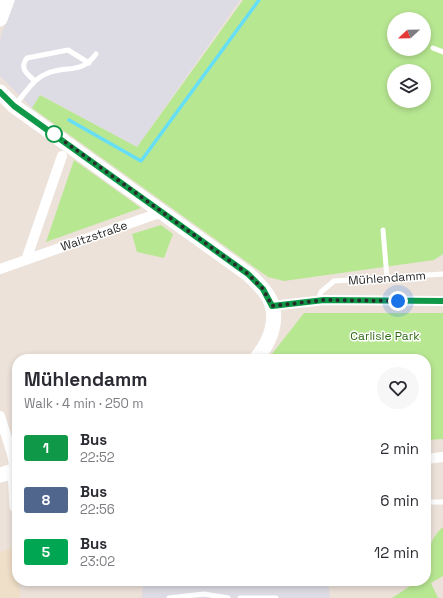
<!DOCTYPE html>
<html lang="en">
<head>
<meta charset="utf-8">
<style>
  body { margin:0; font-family:"Space Grotesk",sans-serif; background:#f7f7f7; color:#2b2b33; height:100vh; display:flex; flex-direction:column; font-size:15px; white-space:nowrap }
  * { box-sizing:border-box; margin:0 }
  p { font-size:13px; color:#7c7c81 }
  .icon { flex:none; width:22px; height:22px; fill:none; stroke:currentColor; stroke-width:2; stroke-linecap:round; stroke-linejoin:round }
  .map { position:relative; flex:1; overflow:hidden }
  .drawer { position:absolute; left:12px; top:354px; width:419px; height:232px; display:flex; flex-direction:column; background:#fff; border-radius:16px; box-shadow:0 2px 6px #0003 }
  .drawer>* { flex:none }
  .badge { padding:0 8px; border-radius:3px; font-size:14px; line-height:26px }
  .needle { width:26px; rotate:248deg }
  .buttons { position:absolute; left:387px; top:12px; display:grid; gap:8px }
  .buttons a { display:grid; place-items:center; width:44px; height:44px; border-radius:50%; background:#fff; box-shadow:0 2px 6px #0003; font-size:20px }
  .you { position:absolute; width:20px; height:20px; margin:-10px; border:3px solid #fff; border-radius:50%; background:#1a73e8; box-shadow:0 0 0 6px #1a73e833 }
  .map>.badge { position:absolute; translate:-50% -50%; box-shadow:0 0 0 2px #fff }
  .round { display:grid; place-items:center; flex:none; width:42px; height:42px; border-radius:21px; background:#f7f7f7 }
  .overview { display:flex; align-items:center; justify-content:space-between; height:68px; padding:0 12px }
  h1 { font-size:19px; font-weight:700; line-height:30px }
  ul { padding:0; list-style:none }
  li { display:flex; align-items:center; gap:12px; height:52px; padding:0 12px }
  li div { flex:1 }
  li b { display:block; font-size:15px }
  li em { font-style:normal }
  li .badge { min-width:44px; font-weight:700; text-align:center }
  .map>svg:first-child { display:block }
  .industrial { fill:#dddbe4 }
  .education { fill:#efdec8 }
  .green { fill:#b8e792; fill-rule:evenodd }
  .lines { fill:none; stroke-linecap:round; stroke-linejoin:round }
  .stream { stroke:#65def6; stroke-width:3.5 }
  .lane { stroke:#fff; stroke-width:5 }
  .street { stroke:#fff; stroke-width:10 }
  .secondary { stroke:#fff; stroke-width:15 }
  .line-casing { stroke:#fff; stroke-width:9 }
  .line { stroke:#0e9847; stroke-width:6 }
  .walk { stroke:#292929; stroke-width:4; stroke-dasharray:0 7.2 }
  .stop-dot { fill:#fff; stroke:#0e9847; stroke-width:2 }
  .labels { text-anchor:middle; stroke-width:3; stroke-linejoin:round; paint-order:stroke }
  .street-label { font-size:12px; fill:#292929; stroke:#fff }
  .park-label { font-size:12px; fill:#2f6a15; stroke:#fff }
</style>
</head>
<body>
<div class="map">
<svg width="443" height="598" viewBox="0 0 443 598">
  <rect width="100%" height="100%" fill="#ece2da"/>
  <path class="industrial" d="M15 0H240L137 147 41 95 32 108 0 76V42L2 32Z
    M219 581H328L330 598H142L143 583Z"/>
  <path class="education" d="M11 548 17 581H19L20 587V598H0V552Z"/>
  <path class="green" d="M243 0H443V254L434 260 284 281 268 277 32 108 40 95 137 147ZM394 19H424V49H394ZM394 71H424V101H394Z
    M74 160 141 208 46 242Z
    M161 225 173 234 164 258 137 252 132 234Z
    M304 313H443V439L426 440V359H268Z
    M443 527V576L431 583 438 598H392L418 581H426C426 562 427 540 443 527Z"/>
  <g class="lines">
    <path class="stream" d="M69 120 141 161 259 0"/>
    <path class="lane" d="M433 48 443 52
      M35 81C27 74 19 68 27 58L68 50 89 63
      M15 105C24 95 33 79 46 74 66 64 80 76 96 54
      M383 230 387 278
      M318 300 321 292 334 281 443 274
      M426 502H443
      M169 598 204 594 228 598
      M240 598H276"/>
    <path class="street" d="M26 260 62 156
      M0 269 162 212
      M272 306 324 300 443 301
      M0 416 12 454 15 470
      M426 459 443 457"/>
    <path class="secondary" d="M0 19 7 0
      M0 92 14 106 248 274C255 281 264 288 269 298 280 319 270 342 256 359
      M15 470 17 506
      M0 475 17 470"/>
  </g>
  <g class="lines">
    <defs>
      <path id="line" d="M0 92 14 106 248 274 263 289 272 306 324 300 443 301"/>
    </defs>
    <use href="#line" class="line-casing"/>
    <use href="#line" class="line"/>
    <path class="walk" d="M54 134 248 274 263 289 272 306 324 300 398 301"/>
  </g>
  <circle class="stop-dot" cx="54" cy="134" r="8"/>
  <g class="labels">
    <g class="street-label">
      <text transform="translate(94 236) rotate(-19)" y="4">Waitzstraße</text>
      <text transform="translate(387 278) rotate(-4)" y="4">Mühlendamm</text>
    </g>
    <g class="park-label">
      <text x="385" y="340">Carlisle Park</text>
    </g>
  </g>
</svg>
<div class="buttons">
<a><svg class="needle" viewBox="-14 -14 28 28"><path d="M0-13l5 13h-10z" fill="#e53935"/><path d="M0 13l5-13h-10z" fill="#7c7c81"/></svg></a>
<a><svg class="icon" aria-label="layers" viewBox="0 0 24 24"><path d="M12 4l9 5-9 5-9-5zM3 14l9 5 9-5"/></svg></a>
</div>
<div class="you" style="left:398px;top:301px"></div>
<section class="drawer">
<div class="overview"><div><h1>Mühlendamm</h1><p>Walk · 4 min · 250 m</p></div><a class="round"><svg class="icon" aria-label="heart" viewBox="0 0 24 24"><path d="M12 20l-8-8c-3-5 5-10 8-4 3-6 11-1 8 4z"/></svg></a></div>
<ul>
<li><span class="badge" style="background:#0e9847;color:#fff">1</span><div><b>Bus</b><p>22:52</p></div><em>2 min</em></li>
<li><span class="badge" style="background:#51668d;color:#fff">8</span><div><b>Bus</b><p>22:56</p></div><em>6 min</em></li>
<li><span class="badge" style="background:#00a651;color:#fff">5</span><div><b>Bus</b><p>23:02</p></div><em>12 min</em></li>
</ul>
</section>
</div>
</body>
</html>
